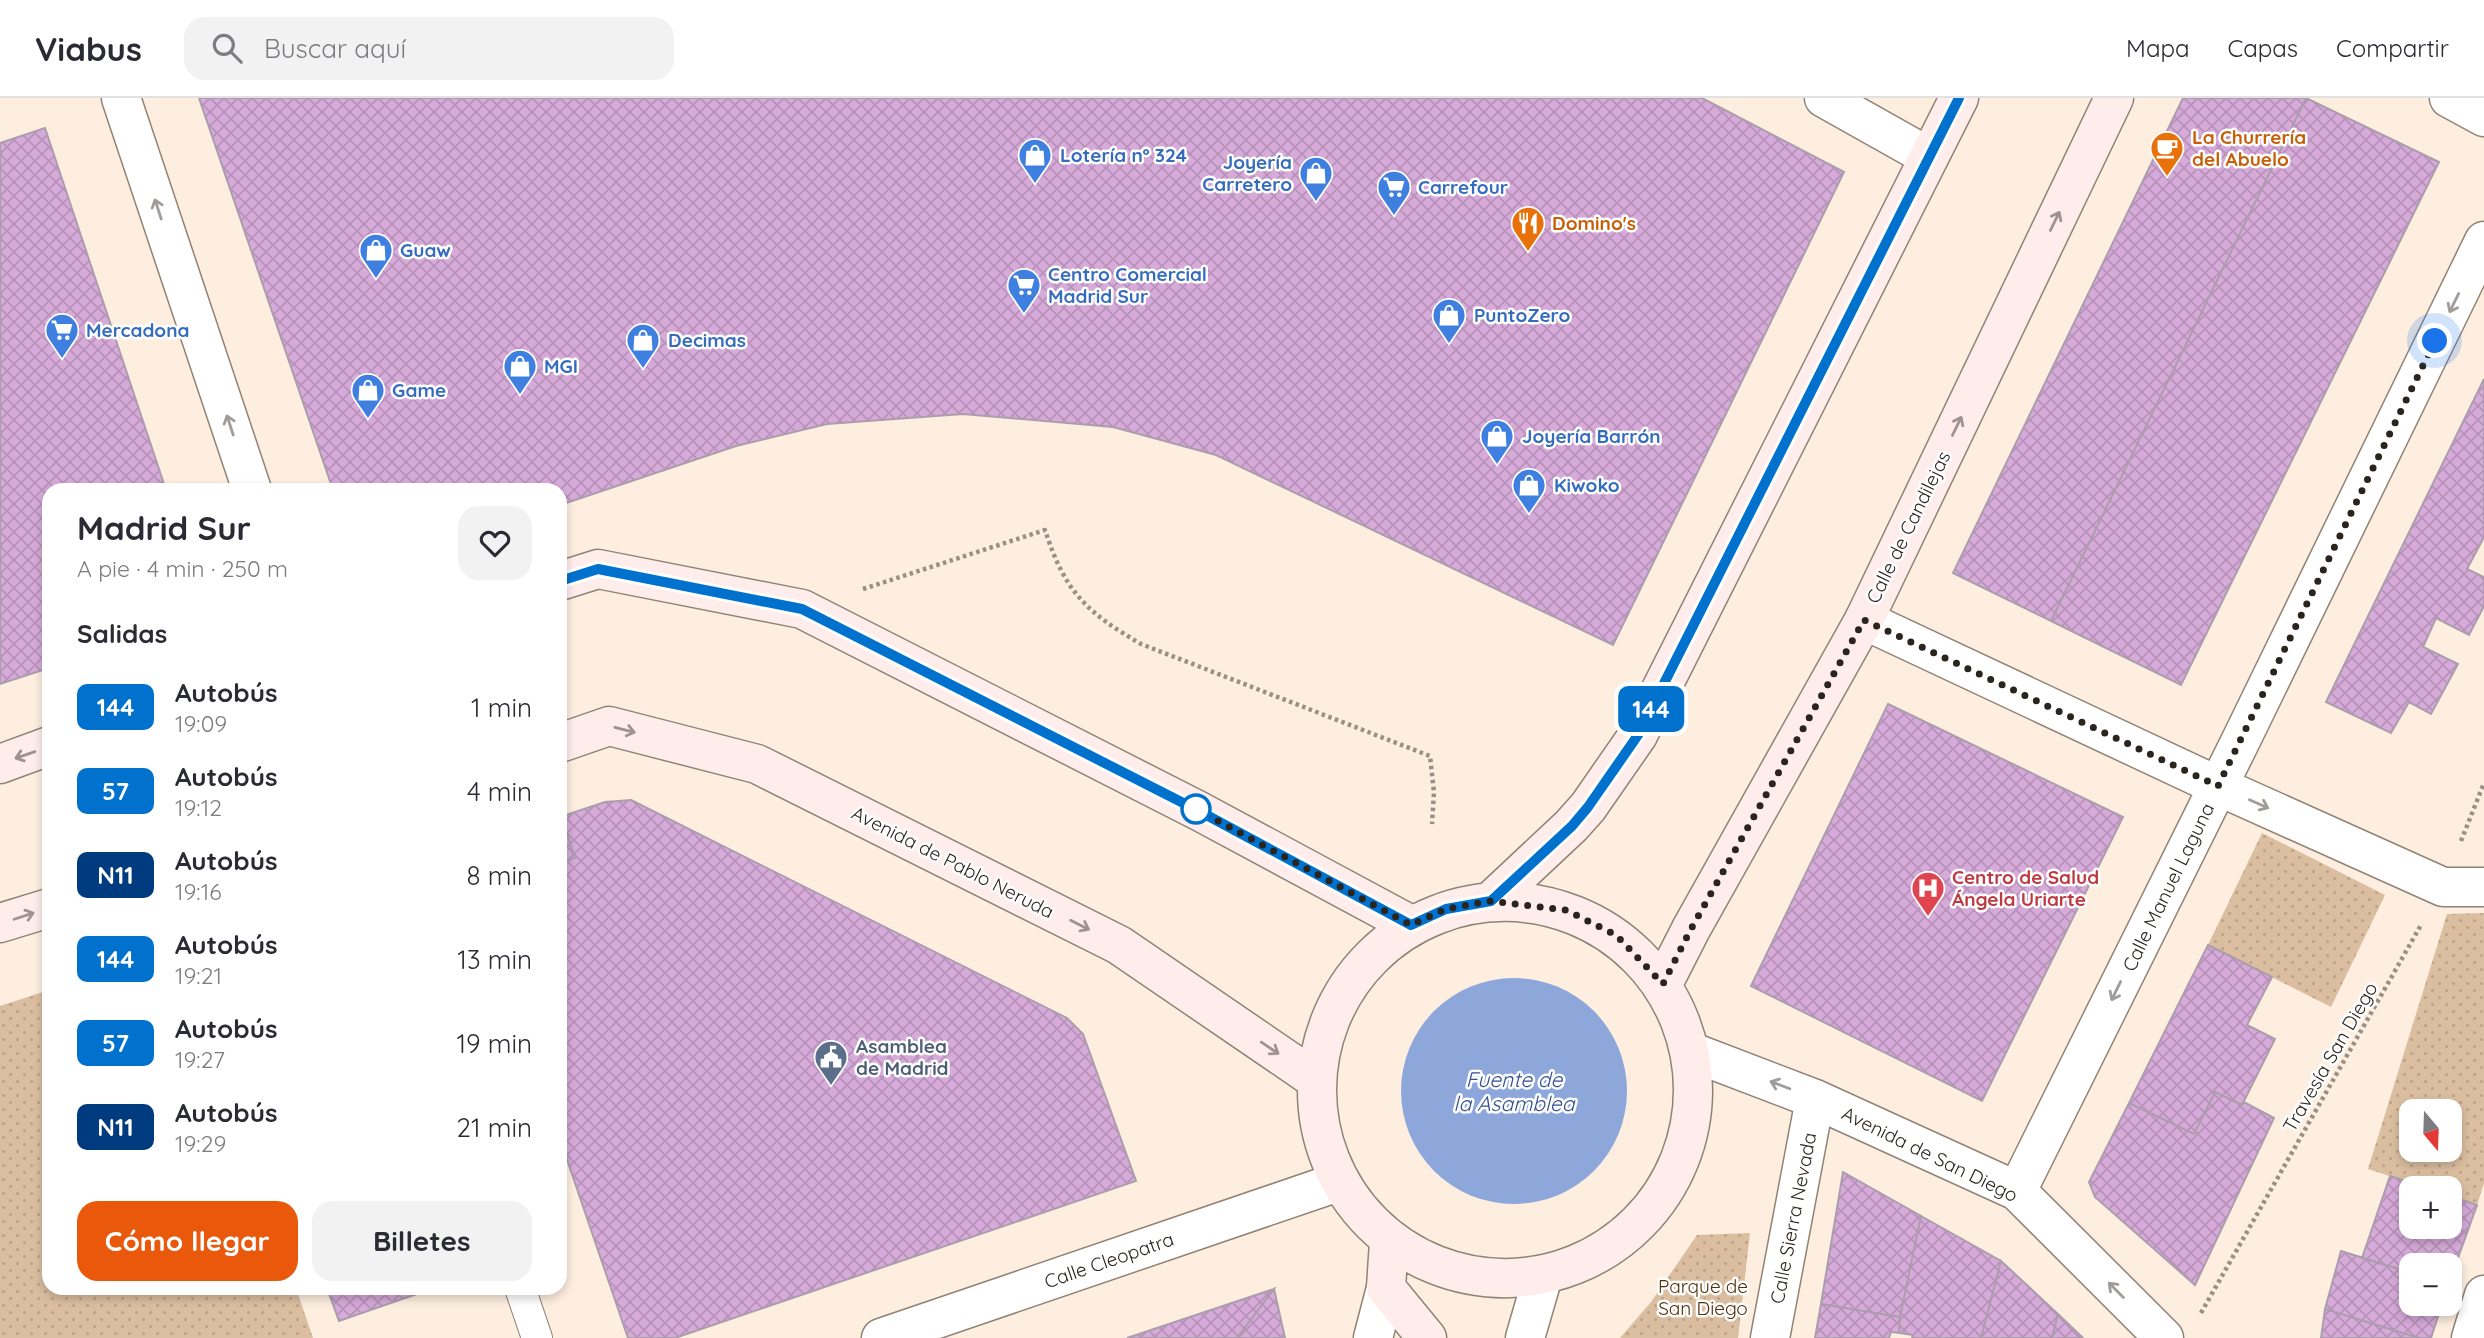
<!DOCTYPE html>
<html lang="es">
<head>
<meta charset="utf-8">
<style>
  body { margin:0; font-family:Quicksand,sans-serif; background:#f2f2f3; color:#2b2b33; height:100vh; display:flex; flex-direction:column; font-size:26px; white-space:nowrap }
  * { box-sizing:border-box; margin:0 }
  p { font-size:23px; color:#7c7c81 }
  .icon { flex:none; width:38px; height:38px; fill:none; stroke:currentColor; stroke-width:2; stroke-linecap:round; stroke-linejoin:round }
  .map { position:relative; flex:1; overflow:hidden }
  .details { position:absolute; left:42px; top:385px; width:525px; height:812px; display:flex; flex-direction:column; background:#fff; border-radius:21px; box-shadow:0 4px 10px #0003 }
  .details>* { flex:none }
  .badge { padding:0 14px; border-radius:10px; font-size:24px; line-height:46px }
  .needle { width:46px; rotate:161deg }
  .controls { position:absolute; left:2399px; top:1001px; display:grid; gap:14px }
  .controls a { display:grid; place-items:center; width:63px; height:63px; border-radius:14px; background:#fff; box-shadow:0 4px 10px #0003; font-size:35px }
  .you { position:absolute; width:35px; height:35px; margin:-18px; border:5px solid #fff; border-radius:50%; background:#1a73e8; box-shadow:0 0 0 10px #1a73e833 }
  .map>.badge { position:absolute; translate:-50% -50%; box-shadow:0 0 0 4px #fff }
  h2 { padding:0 35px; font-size:26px; line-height:63px }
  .round { display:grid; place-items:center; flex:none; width:74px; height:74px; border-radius:21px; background:#f2f2f3 }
  .overview { display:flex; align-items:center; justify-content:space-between; height:119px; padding:0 35px }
  h1 { font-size:33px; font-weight:700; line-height:52px }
  .button { display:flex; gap:14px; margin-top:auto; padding:14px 35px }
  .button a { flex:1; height:80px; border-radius:21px; background:#ea580c; color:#fff; font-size:28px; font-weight:700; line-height:80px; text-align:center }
  .button a+a { background:#f2f2f3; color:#2b2b33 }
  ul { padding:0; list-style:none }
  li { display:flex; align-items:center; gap:21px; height:84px; padding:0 35px }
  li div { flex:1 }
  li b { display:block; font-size:26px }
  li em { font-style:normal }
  li .badge { min-width:77px; font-weight:700; text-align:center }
  header { display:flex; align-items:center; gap:42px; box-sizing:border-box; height:98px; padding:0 35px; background:#fff; border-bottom:2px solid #e1e1e2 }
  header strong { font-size:33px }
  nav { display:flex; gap:38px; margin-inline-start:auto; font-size:24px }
  .search { width:490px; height:63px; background:#f2f2f3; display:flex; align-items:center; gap:18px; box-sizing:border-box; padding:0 24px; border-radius:21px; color:#7c7c81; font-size:26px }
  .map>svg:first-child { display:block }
  .park { fill:url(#park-dots); fill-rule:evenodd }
  .water { fill:#8da7db }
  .building { fill:url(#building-cross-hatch); stroke:#ab9eac; stroke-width:2 }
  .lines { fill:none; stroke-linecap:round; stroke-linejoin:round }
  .lane-casing { stroke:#908376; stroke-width:32 }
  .street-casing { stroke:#908376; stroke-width:41 }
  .secondary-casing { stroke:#908376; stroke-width:41 }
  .path { stroke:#9a8f85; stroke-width:4.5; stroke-dasharray:3.5 3.5; stroke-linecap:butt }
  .lane { stroke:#fff; stroke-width:30 }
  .street { stroke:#fff; stroke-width:38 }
  .secondary { stroke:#ffedeb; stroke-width:38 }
  .oneway { stroke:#9f9c9a }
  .oneway2 { stroke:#9f938f }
  .line-casing { stroke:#fff; stroke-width:16 }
  .line { stroke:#0072ce; stroke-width:10 }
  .walk { stroke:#2a241f; stroke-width:7; stroke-dasharray:0 12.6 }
  .stop-dot { fill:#fff; stroke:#0072ce; stroke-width:3.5 }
  .labels { text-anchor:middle; stroke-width:5; stroke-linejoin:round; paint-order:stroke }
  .food-label { font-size:19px; font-weight:bold; fill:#c56008; stroke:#fefefe; text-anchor:start }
  .shop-label { font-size:19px; font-weight:bold; fill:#366cbe; stroke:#fefefe; text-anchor:start }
  .street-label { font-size:19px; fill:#2a241f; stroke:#fefefe }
  .health-label { font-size:19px; font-weight:bold; fill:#be3a42; stroke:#fefefe; text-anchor:start }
  .service-label { font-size:19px; font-weight:bold; fill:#4e5e75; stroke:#fefefe; text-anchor:start }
  .park-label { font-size:19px; fill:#4e3009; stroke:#fefefe }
  .water-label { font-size:21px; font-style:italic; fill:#335091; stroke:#fefefe }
</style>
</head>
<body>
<header>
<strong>Viabus</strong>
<div class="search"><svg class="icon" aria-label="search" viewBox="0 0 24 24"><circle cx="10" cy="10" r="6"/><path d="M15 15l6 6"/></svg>Buscar aquí</div>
<nav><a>Mapa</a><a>Capas</a><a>Compartir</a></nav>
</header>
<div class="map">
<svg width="2484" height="1240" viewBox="0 0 2484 1240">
  <defs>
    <pattern id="park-dots" width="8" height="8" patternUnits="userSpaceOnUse" patternTransform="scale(1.75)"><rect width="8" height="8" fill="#dbbea0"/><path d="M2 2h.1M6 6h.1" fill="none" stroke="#bca389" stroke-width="1.8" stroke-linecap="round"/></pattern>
    <pattern id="building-cross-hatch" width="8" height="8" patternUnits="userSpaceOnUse" patternTransform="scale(1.75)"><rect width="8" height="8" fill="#d6aad9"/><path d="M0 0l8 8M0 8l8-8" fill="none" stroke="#b892ba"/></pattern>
  </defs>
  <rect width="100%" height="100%" fill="#fdeee0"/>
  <path class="park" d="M2262 735 2385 797 2331 909 2208 847Z
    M2484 815V1085L2477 1107 2450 1098V1090H2426L2368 1071 2447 816ZM2412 1013H2450V1052H2412Z
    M49 892V1190H296L313 1240H0V908Z
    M1750 1135 1738 1240H1620L1651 1204 1697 1137Z"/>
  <path class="water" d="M1401 993a113 113 0 1 1 226 0a113 113 0 1 1-226 0Z"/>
  <path class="building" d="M199 0H1702L1844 74 1613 547 1216 357 1113 329 963 316 827 326 736 348 560 407V392H333Z
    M2183 0H2306L2051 523 1953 475Z
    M2306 0 2439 64 2181 587 2051 523Z
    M45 30 166 392H49V570L0 586V45Z
    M2484 281V439L2467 471 2484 479V508L2469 537 2436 520 2423 549 2458 566 2431 616 2409 604 2391 635 2326 604Z
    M1888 606 2123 719 1982 1003 1751 888Z
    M631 702 1067 920 1083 936 1136 1083 675 1240H628L560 1041V719L605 704Z
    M561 718 575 760 560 766V719Z
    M2208 847 2272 879 2247 927 2275 941 2242 1007 2215 994 2194 1036 2129 1005Z
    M2215 994 2242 1007 2244 1004 2274 1020 2195 1187 2095 1099 2089 1084 2129 1005 2194 1036Z
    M1843 1074 1921 1118 1900 1219 1821 1206Z
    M2390 1078 2425 1090H2412V1129H2450V1098L2477 1107 2450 1182V1167H2412V1175L2362 1160Z
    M1921 1118 2001 1163 1981 1240H1912L1913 1237 1899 1235 1900 1219Z
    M2341 1153 2412 1175V1206H2442L2431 1240H2419L2325 1211Z
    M2001 1163 2058 1216 2052 1240H1981Z
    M327 1190H434L339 1223Z
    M1274 1191 1237 1240H1127Z
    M1274 1191 1285 1240H1237Z
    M1821 1206 1900 1219 1899 1235 1891 1234 1889 1240H1815Z
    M2325 1211 2419 1240H2321Z
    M2058 1216 2083 1240H2052Z"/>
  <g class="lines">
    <defs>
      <path id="lane" d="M520 1190 537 1240"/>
      <path id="street" d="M121 0 252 392
        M1824 0 1929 59
        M2449 0 2484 19
        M1864 522 2218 688 2443 789H2484
        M1692 954 1815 1001 2017 1093 2164 1240
        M2017 1093 2242 640 2484 143
        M881 1240 1338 1084
        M1373 1240 1386 1190
        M1525 1240 1543 1178
        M1770 1240 1815 1001
        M2471 1240 2484 1197"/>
      <path id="secondary" d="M560 483 598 471 802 511 1199 713 1411 827
        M560 645 609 628 757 666 1119 847 1315 981
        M0 666 49 648
        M1491 803 1571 728 1588 709 1638 637 1959 0
        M1317 992a188 188 0 1 1 376 0a188 188 0 1 1-376 0Z
        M0 825 49 810
        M1663 886 1691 831 1864 522 2114 0
        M1389 1143 1386 1190 1427 1240"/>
    </defs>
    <use href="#lane" class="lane-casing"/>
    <use href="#street" class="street-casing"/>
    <use href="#secondary" class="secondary-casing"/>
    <path class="path" d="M863 491 1045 432C1065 494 1086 514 1141 546L1430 658 1434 694 1432 726
      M2461 743 2484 685
      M2201 1215 2421 827"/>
    <use href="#lane" class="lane"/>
    <use href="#street" class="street"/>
    <use href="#secondary" class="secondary"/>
  </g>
  <defs><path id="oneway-shaft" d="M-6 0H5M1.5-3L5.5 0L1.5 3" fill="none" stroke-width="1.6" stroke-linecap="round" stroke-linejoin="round" transform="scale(1.75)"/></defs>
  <g class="oneway">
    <use href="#oneway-shaft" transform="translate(158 111) rotate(-108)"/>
    <use href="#oneway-shaft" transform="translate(2454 205) rotate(116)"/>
    <use href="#oneway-shaft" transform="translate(230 327) rotate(-108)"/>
    <use href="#oneway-shaft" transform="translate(2259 706) rotate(24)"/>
    <use href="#oneway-shaft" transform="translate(2116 893) rotate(116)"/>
    <use href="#oneway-shaft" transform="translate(1780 987) rotate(-159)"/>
    <use href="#oneway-shaft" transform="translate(2116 1192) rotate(-135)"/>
  </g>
  <g class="oneway2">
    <use href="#oneway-shaft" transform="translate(2055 123) rotate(-64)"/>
    <use href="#oneway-shaft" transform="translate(1957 328) rotate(-64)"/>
    <use href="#oneway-shaft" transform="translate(625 632) rotate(14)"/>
    <use href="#oneway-shaft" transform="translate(25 657) rotate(161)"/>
    <use href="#oneway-shaft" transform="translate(24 818) rotate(-18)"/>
    <use href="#oneway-shaft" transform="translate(1080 827) rotate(27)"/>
    <use href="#oneway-shaft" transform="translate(1270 950) rotate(34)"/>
  </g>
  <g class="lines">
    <defs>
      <path id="line" d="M560 483 598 471 802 511 1199 713 1411 827 1446 811 1491 803 1572 728 1588 709 1638 637 1959 0"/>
    </defs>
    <use href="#line" class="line-casing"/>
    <use href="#line" class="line"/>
    <path class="walk" d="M1196 711 1411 827 1446 811 1491 803 1566 812 1616 837 1663 886 1691 831 1864 522 2218 688 2435 243"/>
  </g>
  <defs>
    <symbol id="cafe-pin" viewBox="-11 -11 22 30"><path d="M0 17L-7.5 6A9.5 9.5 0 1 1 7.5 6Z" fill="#e8710a" stroke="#fefefe"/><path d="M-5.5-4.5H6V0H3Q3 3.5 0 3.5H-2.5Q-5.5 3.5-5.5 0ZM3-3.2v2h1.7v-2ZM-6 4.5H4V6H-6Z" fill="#fff"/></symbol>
    <symbol id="shop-pin" viewBox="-11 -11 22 30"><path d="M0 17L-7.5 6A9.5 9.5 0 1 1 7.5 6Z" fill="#3f7fe0" stroke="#fefefe"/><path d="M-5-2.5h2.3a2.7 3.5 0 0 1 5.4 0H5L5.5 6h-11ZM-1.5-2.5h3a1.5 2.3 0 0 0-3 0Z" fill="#fff"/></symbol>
    <symbol id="supermarket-pin" viewBox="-11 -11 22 30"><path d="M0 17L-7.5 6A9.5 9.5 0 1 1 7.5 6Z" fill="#3f7fe0" stroke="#fefefe"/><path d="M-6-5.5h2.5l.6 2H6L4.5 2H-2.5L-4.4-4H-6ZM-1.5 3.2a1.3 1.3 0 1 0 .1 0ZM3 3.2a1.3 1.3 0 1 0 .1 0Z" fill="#fff"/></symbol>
    <symbol id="restaurant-pin" viewBox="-11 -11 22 30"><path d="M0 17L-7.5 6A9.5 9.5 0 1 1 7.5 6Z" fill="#e8710a" stroke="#fefefe"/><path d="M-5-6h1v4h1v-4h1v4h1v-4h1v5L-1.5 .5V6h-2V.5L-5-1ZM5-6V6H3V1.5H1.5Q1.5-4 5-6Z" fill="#fff"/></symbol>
    <symbol id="hospital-pin" viewBox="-11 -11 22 30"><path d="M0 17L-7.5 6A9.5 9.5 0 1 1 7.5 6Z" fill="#e0444e" stroke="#fefefe"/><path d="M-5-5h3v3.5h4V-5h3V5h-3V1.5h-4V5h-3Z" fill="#fff"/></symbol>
    <symbol id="civic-pin" viewBox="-11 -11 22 30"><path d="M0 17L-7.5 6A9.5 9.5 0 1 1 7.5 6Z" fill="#5c6f8a" stroke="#fefefe"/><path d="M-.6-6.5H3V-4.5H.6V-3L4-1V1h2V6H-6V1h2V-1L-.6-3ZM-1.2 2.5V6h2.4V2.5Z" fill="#fff"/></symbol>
  </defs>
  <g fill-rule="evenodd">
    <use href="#cafe-pin" x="2148" y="31" width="38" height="52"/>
    <use href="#shop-pin" x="1016" y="38" width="38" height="52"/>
    <use href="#shop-pin" x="1297" y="56" width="38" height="52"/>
    <use href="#supermarket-pin" x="1375" y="70" width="38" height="52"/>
    <use href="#restaurant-pin" x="1509" y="106" width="38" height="52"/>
    <use href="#shop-pin" x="357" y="133" width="38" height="52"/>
    <use href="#supermarket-pin" x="1005" y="168" width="38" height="52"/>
    <use href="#shop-pin" x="1430" y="198" width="38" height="52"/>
    <use href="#supermarket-pin" x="43" y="213" width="38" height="52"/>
    <use href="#shop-pin" x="624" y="223" width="38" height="52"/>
    <use href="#shop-pin" x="501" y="249" width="38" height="52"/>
    <use href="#shop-pin" x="349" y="273" width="38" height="52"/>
    <use href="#shop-pin" x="1478" y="319" width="38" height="52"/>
    <use href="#shop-pin" x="1510" y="368" width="38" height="52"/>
    <use href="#hospital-pin" x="1909" y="771" width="38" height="52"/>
    <use href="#civic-pin" x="812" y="940" width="38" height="52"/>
  </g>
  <circle class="stop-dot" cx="1196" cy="711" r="14"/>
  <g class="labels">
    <g class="food-label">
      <text x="2192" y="46">La Churrería<tspan x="2192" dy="22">del Abuelo</tspan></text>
      <text x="1552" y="132">Domino's</text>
    </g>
    <g class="shop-label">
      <text x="1060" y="64">Lotería nº 324</text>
      <text x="1292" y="71" text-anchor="end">Joyería<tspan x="1292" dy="22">Carretero</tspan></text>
      <text x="1418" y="96">Carrefour</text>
      <text x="400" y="159">Guaw</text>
      <text x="1048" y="183">Centro Comercial<tspan x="1048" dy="22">Madrid Sur</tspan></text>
      <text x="1474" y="224">PuntoZero</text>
      <text x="86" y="239">Mercadona</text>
      <text x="668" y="249">Decimas</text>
      <text x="544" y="275">MGI</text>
      <text x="392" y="299">Game</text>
      <text x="1522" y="345">Joyería Barrón</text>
      <text x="1554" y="394">Kiwoko</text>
    </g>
    <g class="street-label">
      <text transform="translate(1908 429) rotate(-64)" y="7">Calle de Candilejas</text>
      <text transform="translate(953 764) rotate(27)" y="7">Avenida de Pablo Neruda</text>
      <text transform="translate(2168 789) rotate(-64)" y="7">Calle Manuel Laguna</text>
      <text transform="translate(2330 959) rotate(-60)" y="7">Travesía San Diego</text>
      <text transform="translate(1930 1056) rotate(26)" y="7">Avenida de San Diego</text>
      <text transform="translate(1793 1120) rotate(-79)" y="7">Calle Sierra Nevada</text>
      <text transform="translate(1109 1162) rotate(-19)" y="7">Calle Cleopatra</text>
    </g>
    <g class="health-label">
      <text x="1952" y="786">Centro de Salud<tspan x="1952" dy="22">Ángela Uriarte</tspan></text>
    </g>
    <g class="service-label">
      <text x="856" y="955">Asamblea<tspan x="856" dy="22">de Madrid</tspan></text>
    </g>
    <g class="park-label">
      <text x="1703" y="1195">Parque de<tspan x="1703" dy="22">San Diego</tspan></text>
    </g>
    <g class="water-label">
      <text x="1514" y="989">Fuente de<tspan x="1514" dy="24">la Asamblea</tspan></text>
    </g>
  </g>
</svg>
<div class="controls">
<a><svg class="needle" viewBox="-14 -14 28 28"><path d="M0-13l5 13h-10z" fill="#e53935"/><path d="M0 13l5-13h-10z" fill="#7c7c81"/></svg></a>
<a>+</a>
<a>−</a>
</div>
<div class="you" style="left:2435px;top:243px"></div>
<b class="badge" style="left:1651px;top:611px;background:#0072ce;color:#fff">144</b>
<section class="details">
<div class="overview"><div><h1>Madrid Sur</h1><p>A pie · 4 min · 250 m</p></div><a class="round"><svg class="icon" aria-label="heart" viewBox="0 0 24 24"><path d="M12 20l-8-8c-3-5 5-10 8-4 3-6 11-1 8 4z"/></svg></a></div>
<h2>Salidas</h2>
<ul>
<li><span class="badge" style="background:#0072ce;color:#fff">144</span><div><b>Autobús</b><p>19:09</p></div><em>1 min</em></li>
<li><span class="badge" style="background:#0072ce;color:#fff">57</span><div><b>Autobús</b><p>19:12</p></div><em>4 min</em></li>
<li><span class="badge" style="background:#003b80;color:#fff">N11</span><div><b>Autobús</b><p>19:16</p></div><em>8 min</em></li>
<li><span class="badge" style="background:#0072ce;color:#fff">144</span><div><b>Autobús</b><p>19:21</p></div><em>13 min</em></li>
<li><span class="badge" style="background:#0072ce;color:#fff">57</span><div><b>Autobús</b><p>19:27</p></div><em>19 min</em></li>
<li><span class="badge" style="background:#003b80;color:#fff">N11</span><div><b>Autobús</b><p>19:29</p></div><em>21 min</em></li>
</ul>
<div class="button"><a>Cómo llegar</a><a>Billetes</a></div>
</section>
</div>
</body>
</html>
